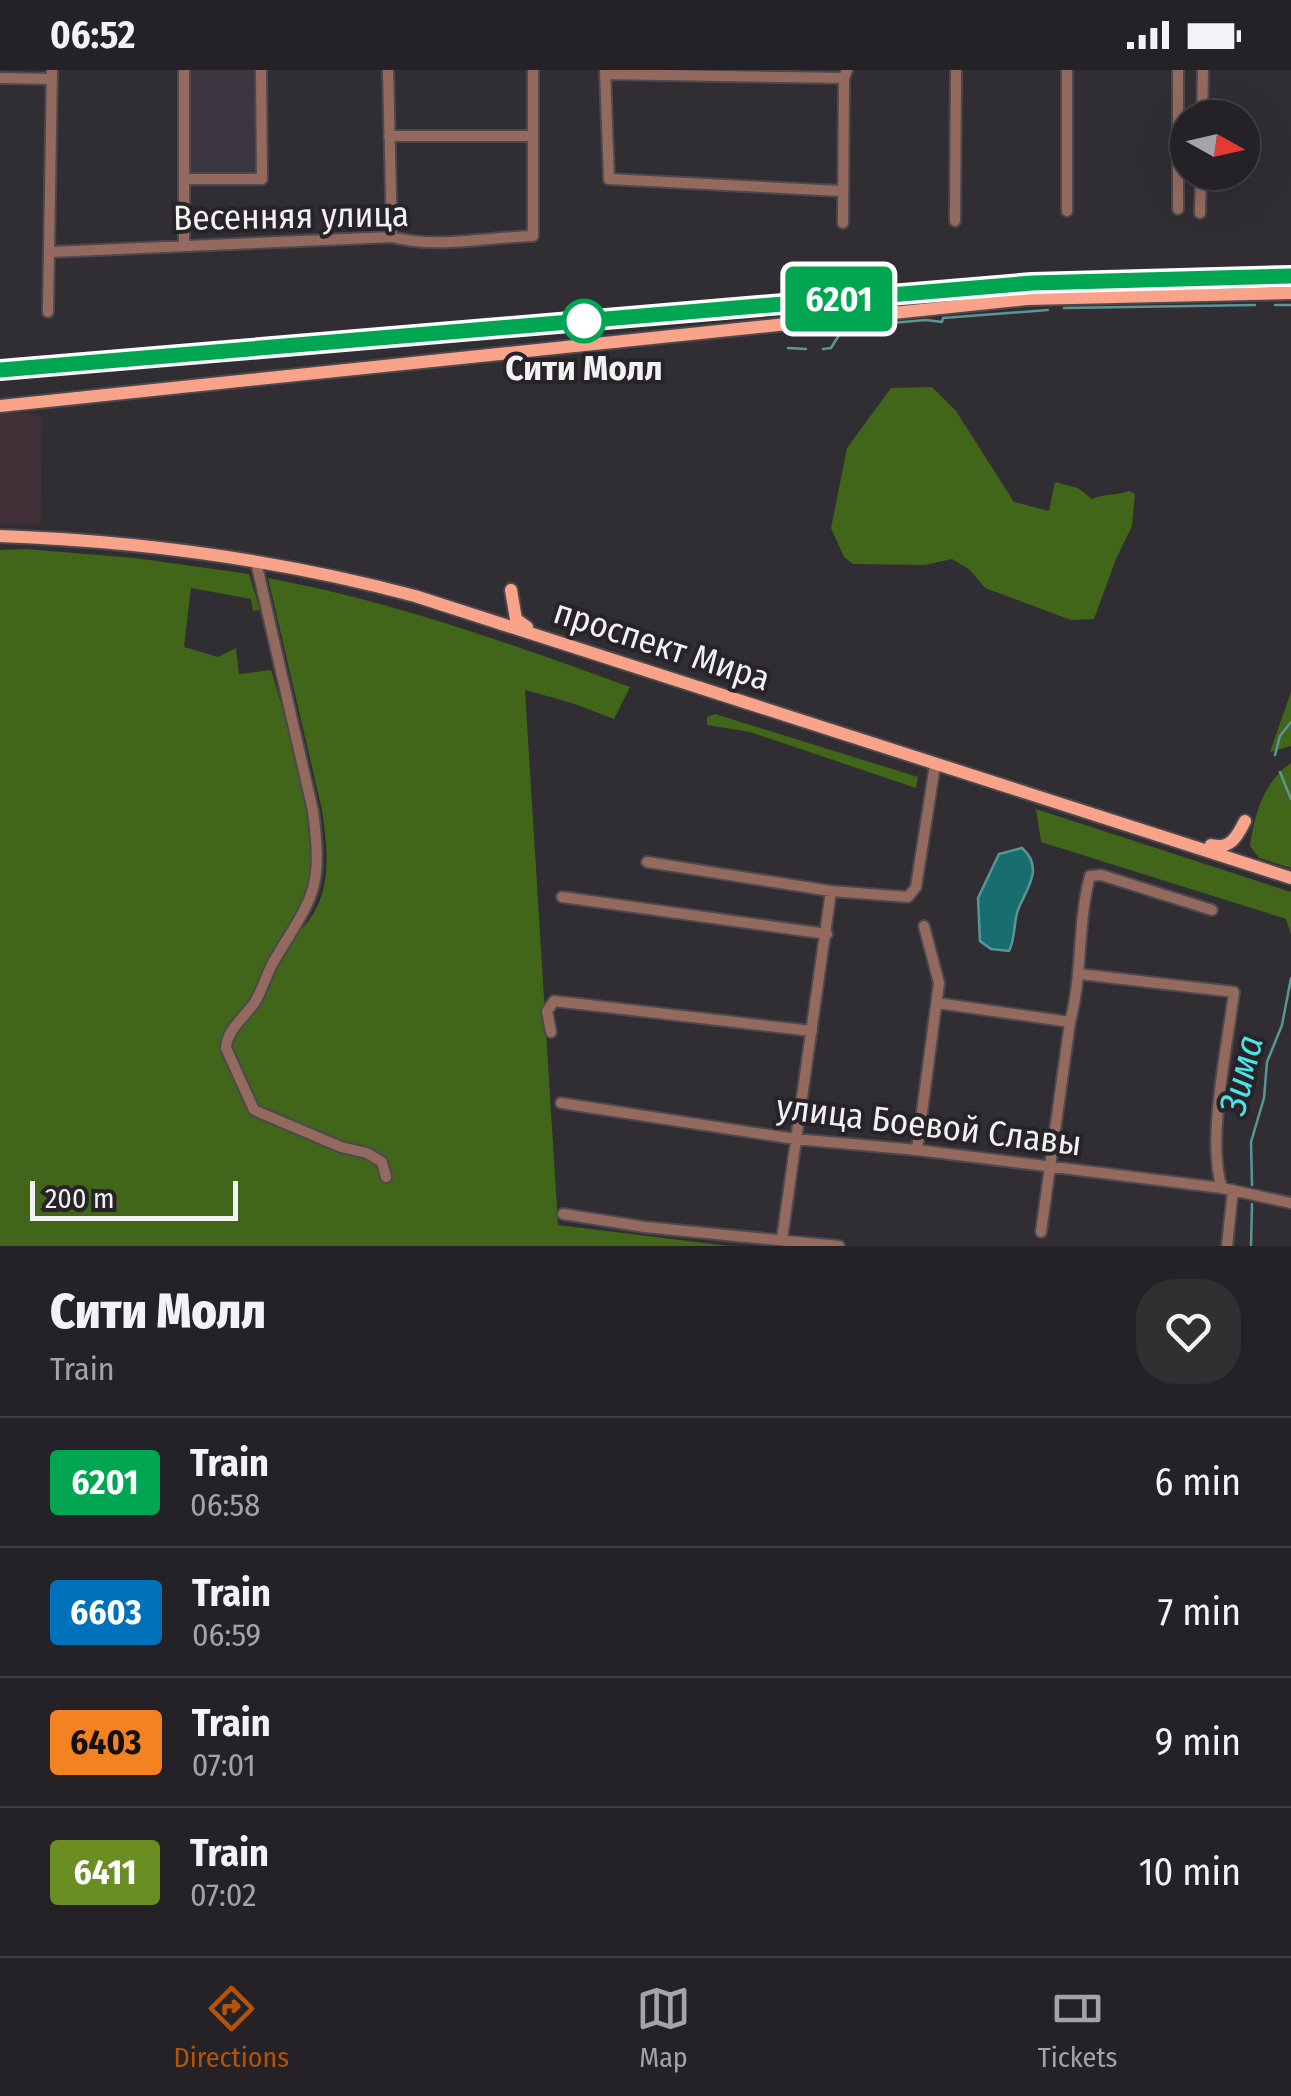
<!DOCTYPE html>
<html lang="en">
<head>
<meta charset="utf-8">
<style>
  body { margin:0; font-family:"Fira Sans Condensed",sans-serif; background:#302f32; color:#f1f3f6; height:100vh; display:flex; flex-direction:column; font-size:38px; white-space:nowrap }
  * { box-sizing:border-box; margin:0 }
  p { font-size:32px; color:#a3a4a7 }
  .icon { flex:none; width:55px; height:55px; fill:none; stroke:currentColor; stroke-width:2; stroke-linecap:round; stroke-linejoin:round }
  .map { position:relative; height:1176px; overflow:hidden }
  .panel { display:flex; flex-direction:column; background:#242226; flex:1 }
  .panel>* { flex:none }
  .badge { padding:0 20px; border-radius:8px; font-size:35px; line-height:65px }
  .needle { width:65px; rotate:98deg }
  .buttons { position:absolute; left:1170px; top:30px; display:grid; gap:20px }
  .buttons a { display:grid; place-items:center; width:90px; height:90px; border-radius:50%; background:#242226; box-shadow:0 10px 40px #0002,0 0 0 2px #413f43; font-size:50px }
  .scale { position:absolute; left:30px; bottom:25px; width:208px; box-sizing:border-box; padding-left:10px; border:5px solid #f3f1f4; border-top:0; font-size:28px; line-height:35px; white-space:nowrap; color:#f3f1f4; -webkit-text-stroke:8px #272329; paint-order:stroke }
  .map>.badge { position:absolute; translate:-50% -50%; box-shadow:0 0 0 5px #fff }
  .round { display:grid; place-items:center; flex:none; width:105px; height:105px; border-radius:40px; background:#302f32 }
  .head { display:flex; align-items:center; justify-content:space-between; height:170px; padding:0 50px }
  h1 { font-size:48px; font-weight:800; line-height:75px }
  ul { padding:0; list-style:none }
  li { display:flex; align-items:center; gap:30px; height:130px; padding:0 50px; border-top:2px solid #413f43 }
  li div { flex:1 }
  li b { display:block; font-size:38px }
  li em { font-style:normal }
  li .badge { min-width:110px; font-weight:700; text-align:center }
  .status { display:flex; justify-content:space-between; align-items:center; height:70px; padding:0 50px; background:#242226; direction:ltr }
  .status svg { height:28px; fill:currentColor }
  .dock { display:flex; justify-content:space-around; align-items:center; height:140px; border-top:2px solid #413f43; background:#242226; font-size:28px; color:#a3a4a7 }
  .dock a { display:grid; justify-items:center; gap:5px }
  .dock .on { color:#b45309 }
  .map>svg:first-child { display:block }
  .commercial { fill:#423039 }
  .built { fill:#3c3641 }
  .green { fill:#416519 }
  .water { fill:#186d6e; stroke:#5a9596; stroke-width:2.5 }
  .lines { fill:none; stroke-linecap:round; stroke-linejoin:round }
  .stream { stroke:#5a9596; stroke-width:2.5 }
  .minor-casing { stroke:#4b484e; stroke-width:14 }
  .major-casing { stroke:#4b484e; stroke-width:16 }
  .minor { stroke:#946a5e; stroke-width:10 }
  .major { stroke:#f9a48a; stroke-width:12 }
  .rail-casing { stroke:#dddbde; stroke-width:6 }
  .rail { stroke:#272329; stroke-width:2.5; stroke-dasharray:8; stroke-linecap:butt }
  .line-casing { stroke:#fff; stroke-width:22 }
  .line { stroke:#00a651; stroke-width:15 }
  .stop-dot { fill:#fff; stroke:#00a651; stroke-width:5 }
  .labels { text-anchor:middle; stroke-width:8; stroke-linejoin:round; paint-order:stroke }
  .street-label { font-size:35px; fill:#f3f1f4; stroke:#272329 }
  .stop-label { font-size:35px; font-weight:bold; fill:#f3f1f4; stroke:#272329 }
  .water-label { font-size:38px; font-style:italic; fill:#4be4e6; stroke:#272329 }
</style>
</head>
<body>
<div class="status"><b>06:52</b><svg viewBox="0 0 49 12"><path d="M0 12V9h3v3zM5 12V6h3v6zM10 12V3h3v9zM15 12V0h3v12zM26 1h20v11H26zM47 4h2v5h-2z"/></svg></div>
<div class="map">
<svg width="1291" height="1176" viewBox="0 0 1291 1176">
  <rect width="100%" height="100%" fill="#302d33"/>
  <path class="commercial" d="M21 342 42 347 41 453H0V343Z"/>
  <path class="built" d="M186 0H258L260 107 186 106Z"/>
  <path class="green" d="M932 317 956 341 1014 432 1049 441 1055 412 1078 418 1092 429C1105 423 1115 426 1129 421L1135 424 1132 456 1116 489 1094 549 1071 550 985 518 970 500 952 489 925 495 853 494 844 487 831 458 847 378 891 318Z
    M26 479 135 488 249 504 260 540 253 541 251 529 191 518 184 577 218 587 236 578 239 604 271 600C285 647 327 768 314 812 308 831 298 850 290 869 334 836 329 788 322 740L268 508C392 531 511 574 630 617L614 649 572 633 525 620 558 1155 729 1176H0V480Z
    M1291 622V676L1270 682Z
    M715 644 918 707 916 718 750 662 707 655V647Z
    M1291 693V798L1259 788 1250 776C1254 745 1264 711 1291 693Z
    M1036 739 1291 822V865L1286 849 1041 772Z"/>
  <path class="water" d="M1022 778C1045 798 1026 819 1018 840 1013 854 1016 867 1009 881L991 879 980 871 978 828 999 784Z"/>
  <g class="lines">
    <path class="stream" d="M1275 235H1291
      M1064 238 1255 235
      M788 278 806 279
      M823 279 831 278 844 257 926 250 942 252 943 248 1048 240
      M1275 685 1280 666 1291 652
      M1280 702 1291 729
      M1252 1115 1251 1072 1264 1028 1267 992 1282 955 1291 908
      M1251 1176 1252 1134"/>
    <defs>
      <path id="minor" d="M388 0 392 167
        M605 0 609 109 841 121
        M605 4 844 8
        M0 8 52 9
        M1202 48 1203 0
        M389 66H533
        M184 109H262L261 0
        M1178 139V0
        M1067 141V0
        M1200 143 1201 102
        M955 151 956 0
        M843 153 844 8 847 0
        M184 176V0
        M51 182 392 167C435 179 488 167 533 166V0
        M48 242 52 0
        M256 492 313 741C323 819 314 825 275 889 267 902 263 919 255 932 245 947 227 959 226 978L254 1040 341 1077 367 1083 382 1092 386 1107
        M647 792 831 821 908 827 916 817 935 695
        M562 827 827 864
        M1080 904 1234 922C1228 973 1206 1072 1222 1118
        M937 933 1070 952
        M551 962 547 941 554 931 812 961
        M561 1033 795 1069 917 1080 1222 1118 1291 1133
        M917 1080 939 913 924 856
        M563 1144 645 1157 839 1176
        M1041 1162 1070 952C1083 904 1077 854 1090 806L1101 805 1212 840
        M782 1169 831 821
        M1227 1176 1233 1120"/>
      <path id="major" d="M0 336 1027 229 1291 223
        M0 466C140 471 280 490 415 526L1291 808
        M511 520 516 549 527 557
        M1211 775C1230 780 1237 767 1245 751"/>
    </defs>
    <use href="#minor" class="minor-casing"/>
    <use href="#major" class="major-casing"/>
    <use href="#minor" class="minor"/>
    <use href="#major" class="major"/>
    <defs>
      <path id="rail" d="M0 300 1061 211 1291 206"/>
    </defs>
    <use href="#rail" class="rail-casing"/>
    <use href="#rail" class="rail"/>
  </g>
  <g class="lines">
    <defs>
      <path id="line" d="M0 300 1032 213 1291 206"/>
    </defs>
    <use href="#line" class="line-casing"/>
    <use href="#line" class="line"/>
  </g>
  <circle class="stop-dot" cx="584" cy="251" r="20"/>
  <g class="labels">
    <g class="street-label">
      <text transform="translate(291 146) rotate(-1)" y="12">Весенняя улица</text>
      <text transform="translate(662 575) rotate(18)" y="12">проспект Мира</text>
      <text transform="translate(929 1055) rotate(7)" y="12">улица Боевой Славы</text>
    </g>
    <g class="stop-label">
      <text x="584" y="310">Сити Молл</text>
    </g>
    <g class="water-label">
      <text transform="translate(1241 1005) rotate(-76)" y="13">Зима</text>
    </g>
  </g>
</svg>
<div class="buttons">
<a><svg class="needle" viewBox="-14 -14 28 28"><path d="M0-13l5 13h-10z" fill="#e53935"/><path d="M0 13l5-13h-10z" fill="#a3a4a7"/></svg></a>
</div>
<div class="scale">200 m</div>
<b class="badge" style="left:839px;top:229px;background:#00a651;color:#fff">6201</b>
</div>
<section class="panel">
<div class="head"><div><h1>Сити Молл</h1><p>Train</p></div><a class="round"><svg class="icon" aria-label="heart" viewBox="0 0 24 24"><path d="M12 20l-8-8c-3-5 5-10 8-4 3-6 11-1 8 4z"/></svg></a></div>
<ul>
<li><span class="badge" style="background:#00a651;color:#fff">6201</span><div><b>Train</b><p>06:58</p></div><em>6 min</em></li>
<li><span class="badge" style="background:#0072bc;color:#fff">6603</span><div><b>Train</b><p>06:59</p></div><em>7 min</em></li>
<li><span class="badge" style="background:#f58220;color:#111">6403</span><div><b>Train</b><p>07:01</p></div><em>9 min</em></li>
<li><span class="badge" style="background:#6b8e23;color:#fff">6411</span><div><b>Train</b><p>07:02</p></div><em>10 min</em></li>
</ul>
</section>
<nav class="dock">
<a class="on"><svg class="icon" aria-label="directions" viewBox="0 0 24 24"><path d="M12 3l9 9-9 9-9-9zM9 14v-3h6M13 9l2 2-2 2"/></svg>Directions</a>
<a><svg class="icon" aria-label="map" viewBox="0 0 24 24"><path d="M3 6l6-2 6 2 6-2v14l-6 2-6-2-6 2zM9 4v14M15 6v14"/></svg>Map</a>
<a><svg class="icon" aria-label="tickets" viewBox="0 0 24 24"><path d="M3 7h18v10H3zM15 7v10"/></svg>Tickets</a>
</nav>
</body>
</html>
